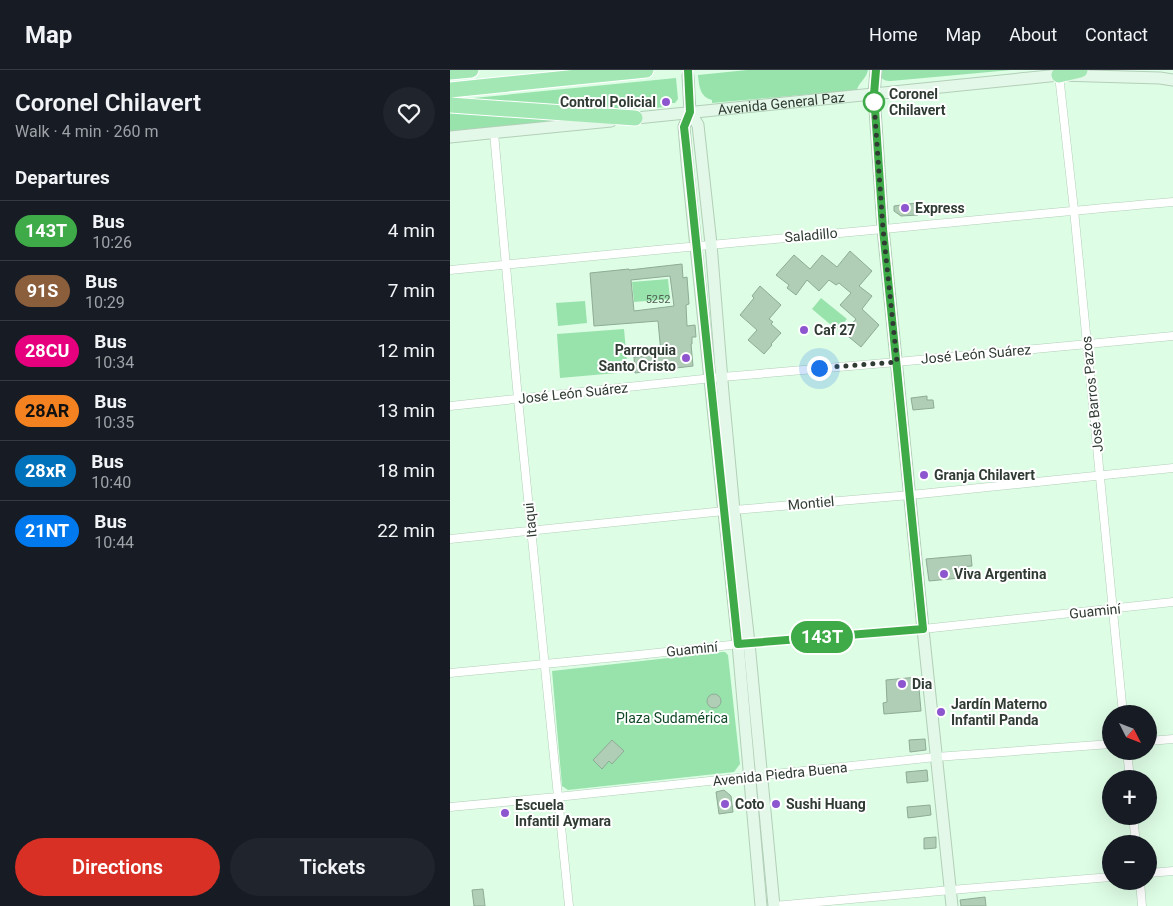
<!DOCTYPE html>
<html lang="en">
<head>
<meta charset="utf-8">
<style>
  body { margin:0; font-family:Roboto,sans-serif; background:#20242c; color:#f1f3f6; height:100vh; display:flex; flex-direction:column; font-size:19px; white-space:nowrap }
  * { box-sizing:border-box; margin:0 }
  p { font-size:16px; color:#9ea1a6 }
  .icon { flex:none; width:28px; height:28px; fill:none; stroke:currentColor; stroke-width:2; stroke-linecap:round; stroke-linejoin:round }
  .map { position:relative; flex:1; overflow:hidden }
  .sheet { display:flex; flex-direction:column; background:#171b24; width:450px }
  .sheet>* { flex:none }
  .badge { padding:0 10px; border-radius:16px; font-size:18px; line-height:32px }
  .needle { width:32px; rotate:132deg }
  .tools { position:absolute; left:652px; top:635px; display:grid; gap:10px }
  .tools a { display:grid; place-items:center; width:55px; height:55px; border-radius:50%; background:#171b24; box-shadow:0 5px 20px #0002; font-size:25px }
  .you { position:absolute; width:25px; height:25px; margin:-12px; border:4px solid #fff; border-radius:50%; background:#1a73e8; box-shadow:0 0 0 8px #1a73e833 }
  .map>.badge { position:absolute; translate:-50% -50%; box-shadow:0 0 0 2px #fff }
  h2 { padding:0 15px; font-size:19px; line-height:45px }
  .round { display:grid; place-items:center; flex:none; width:52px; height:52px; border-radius:26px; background:#20242c }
  .overview { display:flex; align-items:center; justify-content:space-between; height:85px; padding:0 15px }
  h1 { font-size:24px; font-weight:600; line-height:38px }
  .primary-button { display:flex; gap:10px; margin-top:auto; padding:10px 15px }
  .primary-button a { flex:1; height:58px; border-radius:30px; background:#d93025; color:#fff; font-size:20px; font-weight:600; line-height:58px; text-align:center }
  .primary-button a+a { background:#20242c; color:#f1f3f6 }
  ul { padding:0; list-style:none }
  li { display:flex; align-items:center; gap:15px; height:60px; padding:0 15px; border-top:1px solid #363941 }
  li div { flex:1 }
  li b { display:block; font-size:19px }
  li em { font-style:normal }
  li .badge { min-width:55px; font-weight:700; text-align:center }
  header { display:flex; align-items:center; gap:30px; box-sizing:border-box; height:70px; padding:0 25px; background:#171b24; border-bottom:1px solid #363941 }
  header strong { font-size:24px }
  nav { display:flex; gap:28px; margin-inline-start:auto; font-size:18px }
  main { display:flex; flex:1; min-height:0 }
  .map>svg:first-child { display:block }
  .green { fill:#98e3ac }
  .building { fill:#b0cdb6; stroke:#8eab95; fill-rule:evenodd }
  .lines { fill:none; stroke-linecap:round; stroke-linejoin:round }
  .street-casing { stroke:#b2cfb8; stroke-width:9 }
  .secondary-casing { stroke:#b2cfb8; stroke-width:13 }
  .highway-casing { stroke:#fff; stroke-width:17 }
  .street { stroke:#fff; stroke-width:8 }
  .secondary { stroke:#e3f8e8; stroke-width:11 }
  .highway { stroke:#a3e7b4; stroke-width:15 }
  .line-casing { stroke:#fff; stroke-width:11 }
  .line { stroke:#3fab48; stroke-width:8 }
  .walk { stroke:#303c33; stroke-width:5; stroke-dasharray:0 9 }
  .poi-dot { fill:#8d56ce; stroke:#fff; stroke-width:2 }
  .stop-dot { fill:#fff; stroke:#3fab48; stroke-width:2.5 }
  .labels { text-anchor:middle; stroke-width:4; stroke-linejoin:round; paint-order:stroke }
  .number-label { font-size:11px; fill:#506054 }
  .stop-label { font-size:14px; font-weight:bold; fill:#303c33; stroke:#fff; text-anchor:start }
  .poi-label { font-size:14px; font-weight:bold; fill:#303c33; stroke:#fff; text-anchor:start }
  .street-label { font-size:14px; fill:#303c33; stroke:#fff }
  .park-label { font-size:14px; fill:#0f4825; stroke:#fff }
</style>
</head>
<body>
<header>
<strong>Map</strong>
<nav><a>Home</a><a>Map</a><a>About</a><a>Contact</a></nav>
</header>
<main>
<section class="sheet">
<div class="overview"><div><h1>Coronel Chilavert</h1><p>Walk · 4 min · 260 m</p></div><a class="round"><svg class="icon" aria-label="heart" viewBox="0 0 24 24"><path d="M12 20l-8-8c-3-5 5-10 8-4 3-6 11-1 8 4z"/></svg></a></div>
<h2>Departures</h2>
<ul>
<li><span class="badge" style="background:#3fab48;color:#fff">143T</span><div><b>Bus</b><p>10:26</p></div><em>4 min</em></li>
<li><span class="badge" style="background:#8b5e3c;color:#fff">91S</span><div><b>Bus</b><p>10:29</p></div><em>7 min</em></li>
<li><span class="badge" style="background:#e6007e;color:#fff">28CU</span><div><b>Bus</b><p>10:34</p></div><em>12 min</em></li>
<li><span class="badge" style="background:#f58220;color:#111">28AR</span><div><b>Bus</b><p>10:35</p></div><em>13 min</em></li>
<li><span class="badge" style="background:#0072bc;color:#fff">28xR</span><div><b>Bus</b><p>10:40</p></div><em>18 min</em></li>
<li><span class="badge" style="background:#0079ef;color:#fff">21NT</span><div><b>Bus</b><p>10:44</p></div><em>22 min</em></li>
</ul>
<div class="primary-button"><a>Directions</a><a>Tickets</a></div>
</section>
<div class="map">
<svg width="723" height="836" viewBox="0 0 723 836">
  <rect width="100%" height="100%" fill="#defde5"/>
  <path class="green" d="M297 0H418C417 8 408 13 407 20L262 33V30C250 27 249 16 248 5Z
    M430 0H561L441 11C435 11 433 10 430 6Z
    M226 8 228 29 225 33H222V29L212 31V34H218V37L156 41 3 30Z
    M0 42 138 49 0 62Z
    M218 209 220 229 184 232 182 212Z
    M371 228 397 249 387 260 362 239Z
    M135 231 137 253 108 256 106 233Z
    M174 259 178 302 110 308 107 264Z
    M272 582H275L278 585 290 694 284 702 118 720 112 716 102 601Z"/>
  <path class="building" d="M466 133 468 145 451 146 444 141V136Z
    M400 181 422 201 409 216 422 226 412 239 429 255 411 277 394 263 406 249 390 235 401 223 389 213 386 215 379 210 369 221 357 210 346 225 337 218 339 215 326 205 344 185 360 199 372 185 387 197Z
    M232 194 233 208 237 207 239 234 236 235 237 256 245 255 246 267H242V274H241L243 296 185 303 184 287 208 285V283H211L208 251 144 256 140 203 179 199V200ZM220 206 224 236 184 241 181 210Z
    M310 216 331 235 319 249 323 252 321 254 331 263 321 274 322 275 314 284 298 270 307 260 290 245 304 228 302 226Z
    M477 326V330H483L484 338 463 340 461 328Z
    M521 485 522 496 509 497 510 508 479 511 476 489Z
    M468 607 471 641 434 644 433 633 437 632 436 610Z
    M257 631a7 7 0 1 1 14 0a7 7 0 1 1-14 0Z
    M475 669 476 680 460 682 459 670Z
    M162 670 174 681 162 694 159 691 152 699 143 690Z
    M477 700 478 711 457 713 456 702Z
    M274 720 281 726 283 742 269 744 266 722Z
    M480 735 481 745 458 748 457 737Z
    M486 767V778L474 779V768Z
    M33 819 35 836H24L22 820Z
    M535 827 536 836H511L510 830Z"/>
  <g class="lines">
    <defs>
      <path id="street" d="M609 5 624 140 673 644
        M44 63 68 329 119 836
        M0 200C144 185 289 173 433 159 530 150 626 140 723 132
        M0 336 272 307 447 292 723 266
        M0 469 284 440 460 425 723 398
        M0 603 188 585 299 573 473 559 723 532
        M699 671 723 669
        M677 681 680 709
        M0 737 107 727 486 687 661 674
        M683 746 686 774
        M699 803 723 801
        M690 811 692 836
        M324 836 501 820 661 807"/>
      <g id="secondary">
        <path d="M426 0 424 24 433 159 473 559 502 836"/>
        <path d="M238 6 240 42 234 57 237 92 288 574 311 836"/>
        <path d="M240 42 248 55 261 174 273 323 284 440 299 573 324 836"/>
        <path id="s1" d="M177 49 609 5 710 8 723 10"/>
        <path d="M0 67 161 51"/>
      </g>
      <path id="highway" d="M0 2 21 0
        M609 5 630 0
        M0 20 196 0
        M0 35 185 48"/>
    </defs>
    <use href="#street" class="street-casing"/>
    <use href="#secondary" class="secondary-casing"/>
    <use href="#highway" class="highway-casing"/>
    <use href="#street" class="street"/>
    <use href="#secondary" class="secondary"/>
    <use href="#highway" class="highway"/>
  </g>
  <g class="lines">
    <defs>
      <path id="line" d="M238 0 240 42 234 57 236 75 288 574 473 559 433 159 424 24 426 0"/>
    </defs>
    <use href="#line" class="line-casing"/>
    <use href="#line" class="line"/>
    <path class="walk" d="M369 298 447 292 433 159 424 32"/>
  </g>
  <g class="poi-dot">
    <circle cx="216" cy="32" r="5"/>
    <circle cx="455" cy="138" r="5"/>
    <circle cx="354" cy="260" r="5"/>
    <circle cx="236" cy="288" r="5"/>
    <circle cx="474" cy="405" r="5"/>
    <circle cx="494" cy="504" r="5"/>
    <circle cx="452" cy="614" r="5"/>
    <circle cx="491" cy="642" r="5"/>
    <circle cx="275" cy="734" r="5"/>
    <circle cx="326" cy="734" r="5"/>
    <circle cx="55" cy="743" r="5"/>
  </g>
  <circle class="stop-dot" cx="424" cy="32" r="10"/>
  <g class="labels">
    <g class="number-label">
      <text x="208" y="233">5252</text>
    </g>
    <g class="stop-label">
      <text x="439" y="29">Coronel<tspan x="439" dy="16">Chilavert</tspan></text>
    </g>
    <g class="poi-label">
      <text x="206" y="37" text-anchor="end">Control Policial</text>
      <text x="465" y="143">Express</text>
      <text x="364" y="265">Caf 27</text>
      <text x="226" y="285" text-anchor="end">Parroquia<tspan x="226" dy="16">Santo Cristo</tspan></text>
      <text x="484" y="410">Granja Chilavert</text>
      <text x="504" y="509">Viva Argentina</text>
      <text x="462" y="619">Dia</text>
      <text x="501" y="639">Jardín Materno<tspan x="501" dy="16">Infantil Panda</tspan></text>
      <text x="285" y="739">Coto</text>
      <text x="336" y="739">Sushi Huang</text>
      <text x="65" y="740">Escuela<tspan x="65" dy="16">Infantil Aymara</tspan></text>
    </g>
    <g class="street-label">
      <text dy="5" stroke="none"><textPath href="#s1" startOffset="155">Avenida General Paz</textPath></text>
      <text transform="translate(361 165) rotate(-5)" y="5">Saladillo</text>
      <text transform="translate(526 284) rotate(-5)" y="5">José León Suárez</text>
      <text transform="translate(123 323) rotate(-6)" y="5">José León Suárez</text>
      <text transform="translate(642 324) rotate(-96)" y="5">José Barros Pazos</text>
      <text transform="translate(361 433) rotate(-5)" y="5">Montiel</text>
      <text transform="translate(80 450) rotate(-96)" y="5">Itaqui</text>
      <text transform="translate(645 541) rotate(-6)" y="5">Guaminí</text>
      <text transform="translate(242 579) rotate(-6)" y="5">Guaminí</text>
      <text transform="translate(330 704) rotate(-6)" y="5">Avenida Piedra Buena</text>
    </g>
    <g class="park-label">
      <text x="222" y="653">Plaza Sudamérica</text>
    </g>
  </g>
</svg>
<div class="tools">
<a><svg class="needle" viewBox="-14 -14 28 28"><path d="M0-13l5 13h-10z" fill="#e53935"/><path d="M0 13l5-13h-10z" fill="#9ea1a6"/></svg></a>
<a>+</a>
<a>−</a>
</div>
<div class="you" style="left:369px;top:298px"></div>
<b class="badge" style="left:372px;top:567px;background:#3fab48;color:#fff">143T</b>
</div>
</main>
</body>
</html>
